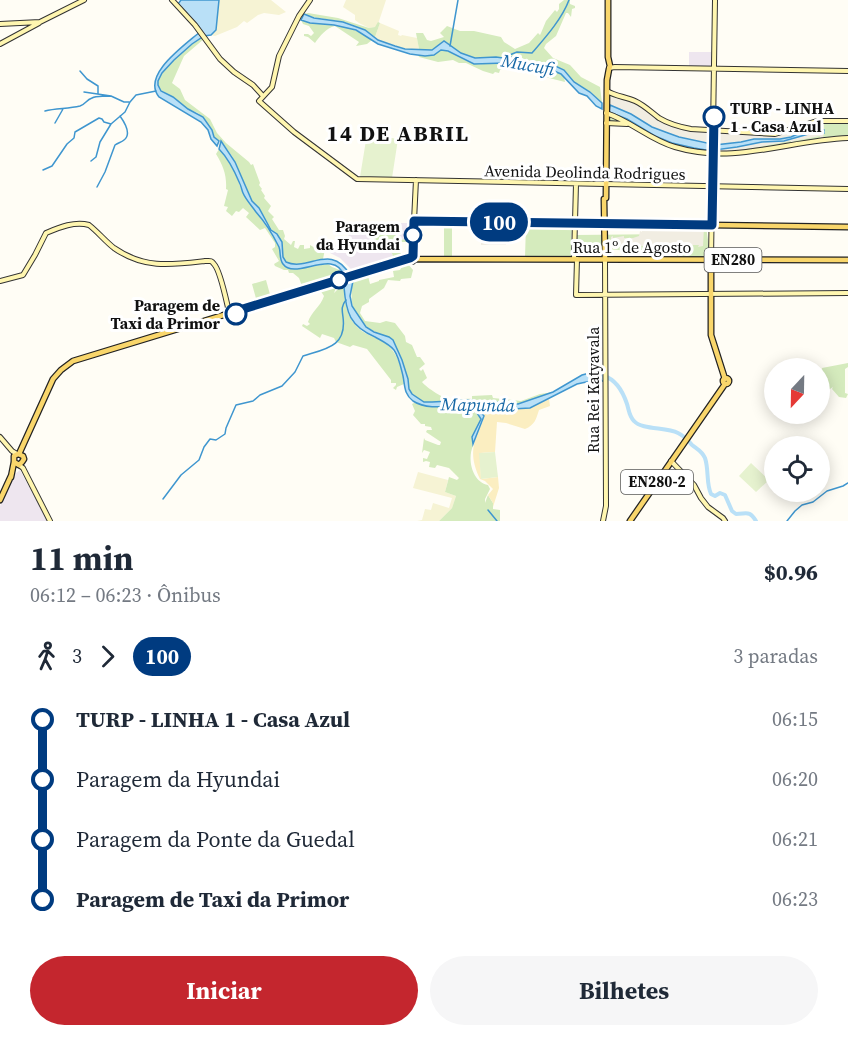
<!DOCTYPE html>
<html lang="pt">
<head>
<meta charset="utf-8">
<style>
  body { margin:0; font-family:"Source Serif 4",serif; background:#f6f6f7; color:#1f2937; height:100vh; display:flex; flex-direction:column; font-size:22px; white-space:nowrap }
  * { box-sizing:border-box; margin:0 }
  p { font-size:20px; color:#747a83 }
  .icon { flex:none; width:33px; height:33px; fill:none; stroke:currentColor; stroke-width:2; stroke-linecap:round; stroke-linejoin:round }
  .map { position:relative; height:521px; overflow:hidden }
  .sheet { display:flex; flex-direction:column; background:#fff; flex:1 }
  .sheet>* { flex:none }
  .badge { padding:0 12px; border-radius:20px; font-size:21px; line-height:39px }
  .needle { width:39px; rotate:202deg }
  .controls { position:absolute; left:764px; top:358px; display:grid; gap:12px }
  .controls a { display:grid; place-items:center; width:66px; height:66px; border-radius:50%; background:#fff; box-shadow:0 3px 15px #0003; font-size:30px }
  .map>.badge { position:absolute; translate:-50% -50%; box-shadow:0 0 0 3px #fff }
  .legs { display:flex; align-items:center; gap:9px; height:66px; padding:0 30px; font-size:20px }
  .legs p { margin-inline-start:auto }
  .head { display:flex; align-items:center; justify-content:space-between; height:102px; padding:0 30px }
  h1 { font-size:33px; font-weight:700; line-height:45px }
  .action { display:flex; gap:12px; margin-top:auto; padding:12px 30px }
  .action a { flex:1; height:69px; border-radius:36px; background:#c4262e; color:#fff; font-size:24px; font-weight:700; line-height:69px; text-align:center }
  .action a+a { background:#f6f6f7; color:#1f2937 }
  ul { padding:0 30px; list-style:none }
  li { display:flex; align-items:center; gap:21px; height:60px; font-size:22px }
  li i { display:grid; place-items:center; width:9px; height:100%; margin:0 8px; background:currentColor }
  li i::after { content:''; width:15px; height:15px; margin:-8px; border:4px solid; border-radius:50%; background:#fff }
  li p { margin-inline-start:auto }
  li:first-child i { background:linear-gradient(#0000 50%,currentColor 0) }
  li:last-child i { background:linear-gradient(currentColor 50%,#0000 0) }
  .map>svg:first-child { display:block }
  .industrial { fill:#eee6ef }
  .farmland { fill:#f6f3d4 }
  .green { fill:#d5ebbd }
  .sand { fill:#fbeec1 }
  .pitch { fill:#e6f2cf }
  .plaza { fill:#f1ede2 }
  .water { fill:#b9e0f7; stroke:#3f96cf; stroke-width:1.5 }
  .lines { fill:none; stroke-linecap:round; stroke-linejoin:round }
  .stream { stroke:#3f96cf; stroke-width:1.5 }
  .river { stroke:#b9e0f7; stroke-width:4 }
  .secondary-casing { stroke:#333; stroke-width:6 }
  .primary-casing { stroke:#222; stroke-width:7 }
  .secondary { stroke:#fff6b0; stroke-width:4 }
  .primary { stroke:#f9d66b; stroke-width:4.5 }
  .line-1-casing { stroke:#fff; stroke-width:14 }
  .line-1 { stroke:#003b80; stroke-width:9 }
  .stop-1-dot { fill:#fff; stroke:#003b80; stroke-width:3 }
  .labels { text-anchor:middle; stroke-width:6; stroke-linejoin:round; paint-order:stroke }
  .shield { fill:#fff; stroke:#585858; stroke-width:1.5 }
  .shield-label { font-size:15px; font-weight:bold; fill:#111 }
  .stop-label { font-size:16px; font-weight:bold; fill:#111; stroke:#fff; text-anchor:end }
  .street-label { font-size:16px; fill:#111; stroke:#fff }
  .water-label { font-size:18px; font-style:italic; fill:#1768a6; stroke:#fff }
  .district-label { font-size:22px; font-weight:bold; letter-spacing:1.5px; fill:#111; stroke:#fff }
</style>
</head>
<body>
<div class="map">
<svg width="848" height="521" viewBox="0 0 848 521">
  <rect width="100%" height="100%" fill="#fffdf5"/>
  <path class="industrial" d="M689 52H711V66H689Z
    M352 222H373V243L387 238 394 259 352 270 340 258 330 253 329 245 348 246 349 224Z
    M396 223H411V240L396 239Z
    M20 470 48 521H0V506L15 474Z"/>
  <path class="farmland" d="M219 0H271L286 12 279 15 264 13 258 15 247 23 244 21 237 27 215 36 211 35 216 30Z
    M346 0H386L377 27 369 28 359 23 355 20V15L343 7Z
    M380 23 399 31 398 35 401 36 402 35 417 38 419 49H405L378 40 375 37Z
    M418 472 448 480 445 492 456 496 452 508 439 521H417L422 520 425 509 431 510 433 503 449 508 452 498 413 488Z"/>
  <path class="green" d="M564 0H570V4L575 6V8L572 9 571 17 568 13H566L556 36 546 44 544 48 553 58 570 65 581 77 600 87 602 103 591 92 574 82 564 70 556 67 528 65 509 56 503 58 496 57 475 58 461 53 443 41 432 50 419 49 416 33H423L427 40 431 41 444 37 440 33 447 26 460 31H474L501 37 504 42 515 49 529 43 538 33 540 35 541 33 546 21 555 10 557 12 559 9V4Z
    M308 13 338 18 369 28 375 27 378 22 380 23 375 37C366 30 355 25 344 22 330 19 317 19 304 14Z
    M301 20C313 24 323 24 335 25 349 27 361 32 372 40L367 44 356 46 359 42 335 26C326 28 320 36 315 43L308 37 304 36V34H308L311 36 314 33 309 26 303 24Z
    M204 36 205 38 184 56 172 83 180 89 185 100 210 119 217 133 226 143 249 162 251 165 253 164 260 183 259 185 262 189 261 190 265 196 264 198 271 206 268 211 274 217 272 219 279 230H283L285 236 284 239 291 245 293 241H295L294 247 298 249 300 245H304V249L310 248V245L315 248V250L320 251 322 246H324L325 249 323 259 294 265 286 263 283 257 282 242 277 234 272 230 259 208 252 201 232 156 223 143 214 137 212 129 198 113 188 109 173 97 161 90 158 86V81L162 73 174 60 192 44Z
    M441 50C454 51 464 62 476 64 486 65 495 62 505 61 510 61 514 63 519 64 534 67 552 66 564 77L565 82 545 77 542 73 536 72H525L520 70 504 68 500 70 499 73 495 72 493 74 483 71 466 63H459L453 60 438 62 419 57 418 54C427 57 433 56 441 50Z
    M610 92 650 110 667 121 693 128 775 133 819 119 848 120V140L822 141 752 153 720 157 697 154 663 145 632 128 622 125 608 124Z
    M219 149 225 155 235 172 242 192 262 220 280 248V258L283 264 286 267 296 269 328 264C334 270 341 267 344 276L303 289 299 278 293 273H289L288 270H284L275 266 274 264 279 261 272 249 275 247V243L265 228 260 230 246 217 249 213 243 208 239 212 236 211 232 216 226 211 228 207 224 206 228 190 226 189C227 176 223 165 216 154Z
    M373 222 396 223V239L412 240 411 242H400L397 250 401 253V256L400 257 397 256 394 259 387 239 373 243Z
    M444 223H452V257H444Z
    M526 225 572 226 571 246 572 250V258H526L525 257Z
    M673 227H706L711 259 577 246 575 235 674 234Z
    M408 264 413 270 411 278 401 279 400 281 388 280 384 288 369 299V302L362 306 360 313 365 321 380 323 386 321 395 323 405 336 406 342 412 345 417 357H420L425 364 419 369 421 371 423 369 427 378 422 382C427 388 444 399 452 400 459 400 464 398 472 399V396L492 395 493 398 521 401 540 394 553 392 518 404 467 400 432 402H424L412 394 409 388 408 379 388 337C359 327 347 311 353 281L368 276 370 284 379 281V280L394 277 393 271 400 270 402 266Z
    M266 280 271 298 257 302 252 284Z
    M347 282 344 287C344 298 346 313 353 322 369 344 389 332 400 365 402 371 404 377 404 384L397 387 396 390 393 388 396 385V383H391V380L367 349 353 345 350 347 336 342 334 338 322 334 320 338 302 326 303 324 307 326 310 324 308 322C311 312 321 306 324 296L320 290 337 285 334 293 340 287 341 284Z
    M848 363V367L845 369V393L848 394 846 398 839 397 832 389 833 387 830 389H819V377L823 376 822 368Z
    M416 402C432 410 454 406 472 405L481 419 472 437 473 446C467 459 472 482 488 485L490 489 485 499V503L488 495 493 503V509L500 510V521H439L452 508 456 496 445 492 449 477 457 480 459 478 449 468 437 465 435 468 429 467 430 462 426 461 423 462V458L427 459 430 452 424 450 422 453 424 438 425 440 438 445H440L441 442 426 432 427 430H432L431 427 425 426V424H421L413 415 415 411 412 404Z"/>
  <path class="sand" d="M549 399 550 406 539 410C536 419 535 425 525 429L506 423 497 422 495 452 480 453 481 479 498 477 499 488 493 507V503L488 495 493 489 485 481 480 479C469 456 472 443 483 421L476 406V405L499 406 512 409H522L530 407Z"/>
  <path class="pitch" d="M367 134 398 139 392 178 360 177Z
    M495 452 498 477 481 479 479 453Z
    M751 463 769 480 756 492 739 476Z"/>
  <path class="plaza" d="M609 96 638 104 661 121 671 126 691 131 711 132 712 144 679 137 652 127 631 114 610 106 609 112 634 123 662 139 683 146 712 151V152H700L666 143 608 113Z
    M824 122V130L802 132 791 137 780 139H754L741 142 715 145 732 148 757 142 784 141 812 133H824L823 138 819 139 820 136 794 141 791 143V141L753 148 749 151 750 148 745 149 743 152H741V150L714 153 715 134 716 132 765 136 778 135 817 123Z
    M640 227H685V228H696L698 227H704L703 246 698 247 699 245H680L679 247H672L673 245H647L645 246H632V245L611 246V237L613 236V238L624 236V238H633L639 236 640 231 642 232V228Z
    M481 235H506V245H481Z"/>
  <path class="water" d="M181 0H219L216 30 211 35 204 36 192 44 174 60 162 73 158 81V85L161 91 173 97 188 109 203 117 212 130 214 137 219 141 217 146 211 139 208 130 201 122 159 97C141 75 185 45 201 31L199 27 178 4Z
    M304 14 314 18 343 22 365 30 378 40 395 46 405 49 432 50 444 41 461 53 475 58 496 57 503 58 509 56 528 65 536 66 549 63 564 70 574 82 590 92 602 103V109L596 106 587 96 579 93 561 74 547 68 535 71 525 69 508 61 505 63 474 64 448 51 441 50 434 55 425 56 410 54 378 44 356 30 334 25 310 23 301 20Z
    M610 105 631 114 652 127 668 133 679 137 712 144V151L694 148 672 143 655 136 627 119 609 112Z
    M824 130V133H812L784 141 762 142 737 147 715 150V145L741 142 754 139H780L791 137 802 132Z
    M221 141 235 162 252 201 259 208 271 230 277 234 282 242 283 257 286 262C308 272 331 242 350 275L344 276C335 247 295 281 283 264 279 259 281 252 279 247 273 235 265 222 256 212 252 206 246 200 243 193 242 191 241 186 240 184 235 172 228 158 219 149Z
    M353 281 350 296 352 306 366 327 374 332 389 337 393 340 402 360 408 379 409 389 412 394 424 402H432L467 400 518 404 553 392 582 375 601 370 604 371V381H591L577 384 530 408 512 409 499 406 476 405V406L484 416 473 444 472 437 481 419 472 405C453 404 430 412 413 401 404 394 405 386 403 376 401 368 399 357 394 350 389 344 382 341 375 337 350 326 346 313 344 287L347 282Z"/>
  <g class="lines">
    <path class="stream" d="M450 46 458 0
      M507 56 517 52 532 53C545 38 562 19 569 0
      M80 71 87 79 98 86V94
      M84 92 111 96 124 102H129
      M45 111C56 108 68 109 80 106 86 104 86 100 92 98 97 95 105 97 111 96
      M55 123 63 109
      M91 161 96 157 100 142 111 124
      M43 170 52 166 67 144 74 138 75 132 99 118 102 119 104 122 111 124 125 112 130 102 136 95 156 91
      M97 187 105 172 115 145C118 143 122 142 124 140 132 134 125 123 120 116
      M163 499 181 475 199 460 204 447 210 439 216 440 225 434 226 428 236 405 253 401 260 395 282 386 295 372 303 356C325 349 347 347 343 317 342 310 341 306 346 300
      M488 510 497 521
      M787 521 795 511 802 505 813 502 827 491 843 486 848 483"/>
    <path class="river" d="M604 376C617 380 623 392 627 404 629 410 629 416 634 421 642 430 666 427 678 433 684 436 688 440 692 445 697 449 702 451 705 458 709 470 706 483 711 494L715 496 720 493 725 495 732 511 736 514C747 514 749 510 756 521"/>
    <defs>
      <path id="secondary" d="M172 0 195 25 220 59 234 72 253 85 263 96
        M310 0 299 16 279 56 272 87 259 101 294 132 357 179 848 189
        M0 24 40 22 84 0
        M0 44 39 23
        M609 68 615 67 848 71
        M607 91C615 96 626 97 635 101 644 105 651 112 659 118 669 124 680 127 691 129L775 134 817 121H848
        M606 113C631 121 650 140 675 147 735 165 789 140 848 138
        M606 123 627 124
        M414 221 416 180
        M574 259 576 184
        M577 259 576 295 848 293
        M711 259 715 0
        M0 281 23 275 35 255 46 233C60 227 75 221 89 225 98 232 105 241 114 248 144 269 171 265 205 261 210 261 211 260 214 264 221 271 227 305 230 316
        M0 437 12 451 17 454
        M671 461 694 485 701 498 708 507 723 518 725 521
        M19 465 23 468 50 521
        M603 521 606 506 605 259"/>
      <path id="primary" d="M606 198 607 80 609 69 610 66 608 57V0
        M604 199 605 259
        M412 256 415 258 413 261 410 259Z
        M413 256 414 221 848 227
        M416 259 848 260
        M711 259V335L725 379
        M723 381a3 3 0 1 1 6 0a3 3 0 1 1-6 0Z
        M19 454 53 379 61 370 73 361 410 258
        M11 477 14 462V456L18 454 23 456 24 459 22 462 19 465 14 462
        M0 500 11 476
        M630 521 725 384"/>
    </defs>
    <use href="#secondary" class="secondary-casing"/>
    <use href="#primary" class="primary-casing"/>
    <use href="#secondary" class="secondary"/>
    <use href="#primary" class="primary"/>
  </g>
  <g class="lines">
    <defs>
      <path id="line-1" d="M236 314 230 316V313L410 258 413 256 414 221 712 225 714 117"/>
    </defs>
    <use href="#line-1" class="line-1-casing"/>
    <use href="#line-1" class="line-1"/>
  </g>
  <g class="stop-1-dot">
    <circle cx="714" cy="117" r="10"/>
    <circle cx="413" cy="235" r="8"/>
    <circle cx="339" cy="280" r="8"/>
    <circle cx="236" cy="314" r="10"/>
  </g>
  <g class="labels">
    <g class="shield">
      <rect x="704.5" y="248" width="57" height="24" rx="4.5"/>
      <rect x="621" y="470" width="72" height="24" rx="4.5"/>
    </g>
    <g class="shield-label">
      <text x="733" y="265">EN280</text>
      <text x="657" y="487">EN280-2</text>
    </g>
    <g class="stop-label">
      <text x="730" y="114" text-anchor="start">TURP - LINHA<tspan x="730" dy="18">1 - Casa Azul</tspan></text>
      <text x="400" y="232">Paragem<tspan x="400" dy="18">da Hyundai</tspan></text>
      <text x="220" y="311">Paragem de<tspan x="220" dy="18">Taxi da Primor</tspan></text>
    </g>
    <g class="street-label">
      <text transform="translate(585 172) rotate(1)" y="6">Avenida Deolinda Rodrigues</text>
      <text x="632" y="253">Rua 1º de Agosto</text>
      <text transform="translate(593 390) rotate(-90)" y="6">Rua Rei Katyavala</text>
    </g>
    <g class="water-label">
      <text transform="translate(528 65) rotate(10)" y="6">Mucufi</text>
      <text transform="translate(478 405) rotate(1)" y="6">Mapunda</text>
    </g>
    <g class="district-label">
      <text x="398" y="141">14 DE ABRIL</text>
    </g>
  </g>
</svg>
<div class="controls">
<a><svg class="needle" viewBox="-14 -14 28 28"><path d="M0-13l5 13h-10z" fill="#e53935"/><path d="M0 13l5-13h-10z" fill="#747a83"/></svg></a>
<a><svg class="icon" aria-label="locate" viewBox="0 0 24 24"><circle cx="12" cy="12" r="6"/><path d="M12 2v4M12 18v4M2 12h4M18 12h4"/></svg></a>
</div>
<b class="badge" style="left:499px;top:222px;background:#003b80;color:#fff">100</b>
</div>
<section class="sheet">
<div class="head"><div><h1>11 min</h1><p>06:12 – 06:23 · Ônibus</p></div><b>$0.96</b></div>
<div class="legs"><svg class="icon" aria-label="walk" viewBox="0 0 24 24"><circle cx="13" cy="4" r="2"/><path d="M13 8l-2 6 4 7M11 14l-3 7M7 12l3-4h3l4 4"/></svg>3<svg class="icon" aria-label="forward" viewBox="0 0 24 24"><path d="M9 5l7 7-7 7"/></svg><b class="badge" style="background:#003b80;color:#fff">100</b><p>3 paradas</p></div>
<ul>
<li><i style="color:#003b80"></i><b>TURP - LINHA 1 - Casa Azul</b><p>06:15</p></li>
<li><i style="color:#003b80"></i><span>Paragem da Hyundai</span><p>06:20</p></li>
<li><i style="color:#003b80"></i><span>Paragem da Ponte da Guedal</span><p>06:21</p></li>
<li><i style="color:#003b80"></i><b>Paragem de Taxi da Primor</b><p>06:23</p></li>
</ul>
<div class="action"><a>Iniciar</a><a>Bilhetes</a></div>
</section>
</body>
</html>
